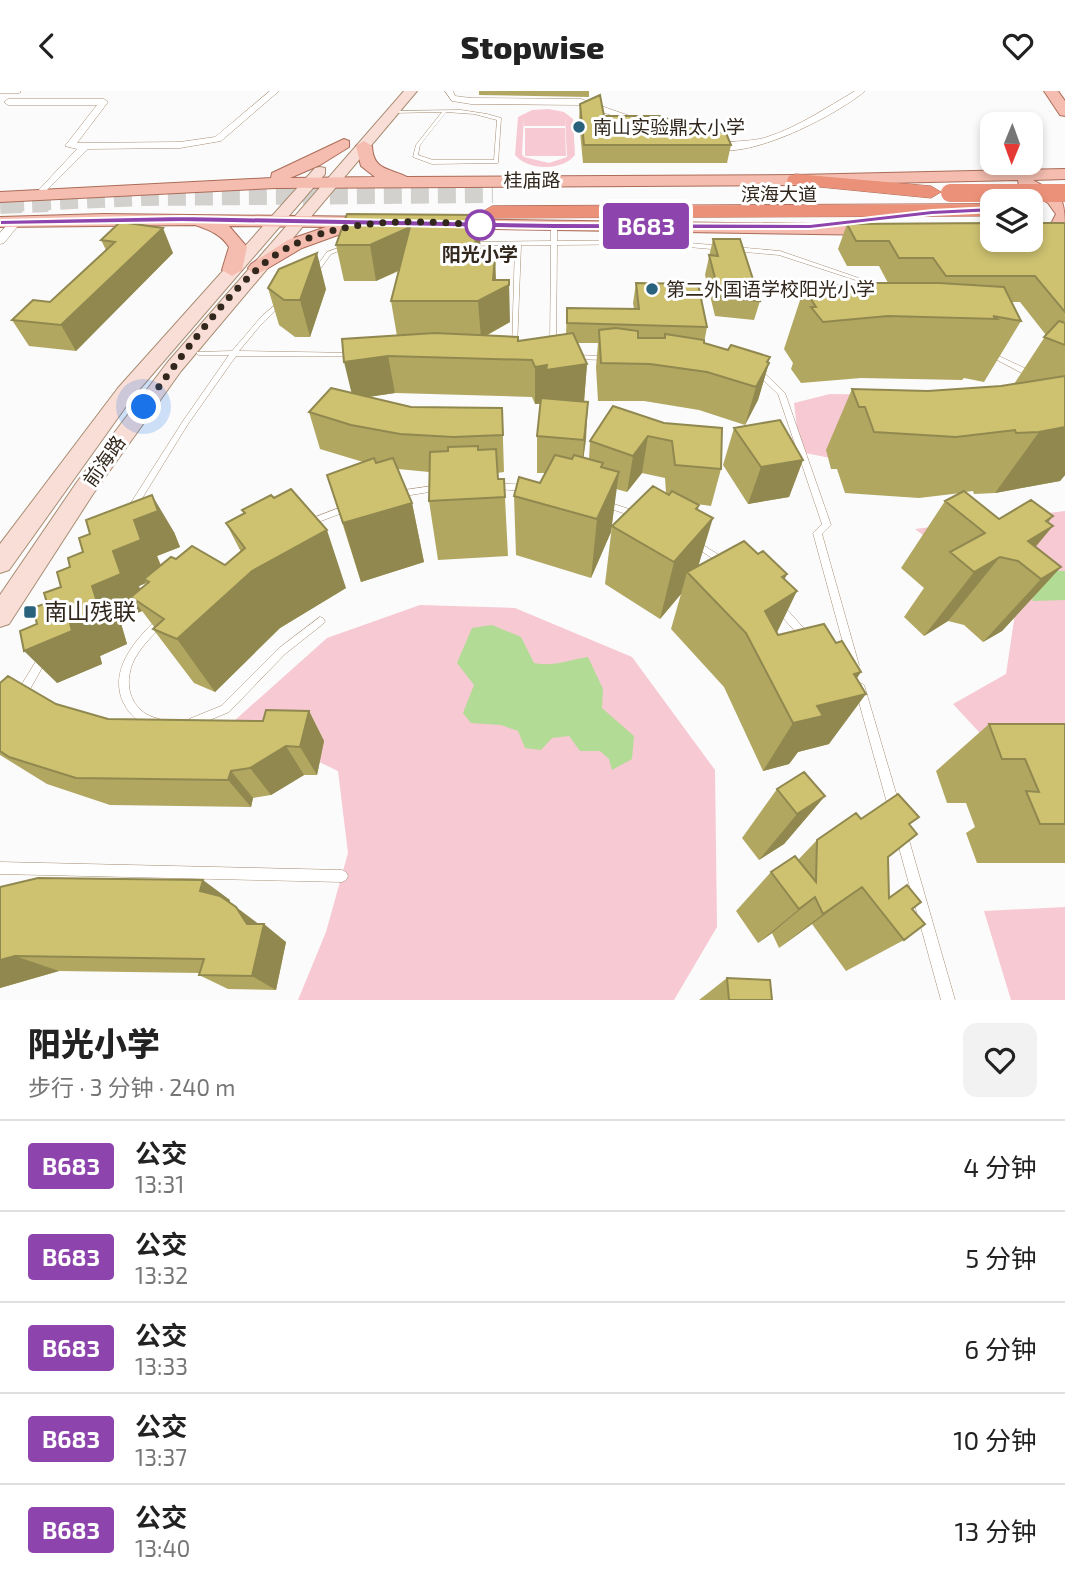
<!DOCTYPE html>
<html lang="zh">
<head>
<meta charset="utf-8">
<style>
  body { margin:0; font-family:"Exo 2","Noto Sans SC",sans-serif; background:#f2f2f2; color:#222; height:100vh; display:flex; flex-direction:column; font-size:26px; white-space:nowrap }
  * { box-sizing:border-box; margin:0 }
  p { font-size:23px; color:#767676 }
  .icon { flex:none; width:38px; height:38px; fill:none; stroke:currentColor; stroke-width:2; stroke-linecap:round; stroke-linejoin:round }
  .map { position:relative; height:909px; overflow:hidden }
  .side { display:flex; flex-direction:column; background:#fff; flex:1 }
  .side>* { flex:none }
  .badge { padding:0 14px; border-radius:5px; font-size:24px; line-height:46px }
  .needle { width:46px; rotate:181deg }
  .tools { position:absolute; left:980px; top:21px; display:grid; gap:14px }
  .tools a { display:grid; place-items:center; width:63px; height:63px; border-radius:14px; background:#fff; box-shadow:0 4px 10px #0003; font-size:35px }
  .you { position:absolute; width:35px; height:35px; margin:-18px; border:5px solid #fff; border-radius:50%; background:#1a73e8; box-shadow:0 0 0 10px #1a73e833 }
  .map>.badge { position:absolute; translate:-50% -50%; box-shadow:0 0 0 4px #fff }
  .round { display:grid; place-items:center; flex:none; width:74px; height:74px; border-radius:14px; background:#f2f2f2 }
  .headline { display:flex; align-items:center; justify-content:space-between; height:119px; padding:0 28px }
  h1 { font-size:33px; font-weight:800; line-height:52px }
  ul { padding:0; list-style:none }
  li { display:flex; align-items:center; gap:21px; height:91px; padding:0 28px; border-top:2px solid #e0e0e0 }
  li div { flex:1 }
  li b { display:block; font-size:26px }
  li em { font-style:normal }
  li .badge { min-width:77px; font-weight:700; text-align:center }
  header { display:flex; justify-content:space-between; align-items:center; height:91px; padding:0 28px; background:#fff; font-size:32px; font-weight:800 }
  .map>svg:first-child { display:block }
  .green { fill:#f6c9d3; fill-rule:evenodd }
  .water { fill:#b2db95 }
  .lines { fill:none; stroke-linecap:round; stroke-linejoin:round }
  .highway-tunnel-far1 { stroke:#d3d1ce; stroke-width:18; stroke-dasharray:18 9; stroke-linecap:butt }
  .highway-tunnel { stroke:#d3d1ce; stroke-width:22; stroke-dasharray:22 10; stroke-linecap:butt }
  .lane-casing { stroke:#a78d72; stroke-width:1 }
  .street-casing { stroke:#a78d72; stroke-width:1 }
  .secondary-casing { stroke:#a78d72; stroke-width:2 }
  .primary-casing { stroke:#ab6c58; stroke-width:2 }
  .highway-casing { stroke:#ab6c58; stroke-width:1 }
  .lane { fill:#fff; fill-rule:evenodd }
  .street { fill:#fff; fill-rule:evenodd }
  .secondary { fill:#f9ded7; fill-rule:evenodd }
  .primary { fill:#f4bdaf; fill-rule:evenodd }
  .highway { fill:#ec9179; fill-rule:evenodd }
  .highway-bridge-casing { stroke:#ab6c58; stroke-width:18; stroke-linecap:butt }
  .highway-bridge { stroke:#ec9179; stroke-width:18 }
  .wall { fill:#b1a761; fill-rule:evenodd }
  .shaded-wall { fill:#90884f }
  .building { fill:#cec271; stroke:#90884f; stroke-width:2 }
  .line { fill:#8e44ad; stroke:#fff; stroke-width:2 }
  .walk { stroke:#32271c; stroke-width:7; stroke-dasharray:0 12.6 }
  .poi-dot { fill:#29627c; stroke:#fff; stroke-width:2.5 }
  .stop-dot { fill:#fff; stroke:#8e44ad; stroke-width:3.5 }
  .labels { text-anchor:middle; stroke-width:6; stroke-linejoin:round; paint-order:stroke }
  .far-poi-label { font-size:19px; fill:#32271c; stroke:#fff; text-anchor:start }
  .far-street-label { font-size:19px; fill:#32271c; stroke:#fff }
  .far-stop-label { font-size:19px; font-weight:bold; fill:#32271c; stroke:#fff }
  .poi-label { font-size:23px; fill:#32271c; stroke:#fff; text-anchor:start }
</style>
</head>
<body>
<header><svg class="icon" aria-label="back" viewBox="0 0 24 24"><path d="M15 5l-7 7 7 7"/></svg>Stopwise<svg class="icon" aria-label="heart" viewBox="0 0 24 24"><path d="M12 20l-8-8c-3-5 5-10 8-4 3-6 11-1 8 4z"/></svg></header>
<div class="map">
<svg width="1065" height="909" viewBox="0 0 1065 909">
  <rect width="100%" height="100%" fill="#fbfbfb"/>
  <path class="green" d="M549 18 564 21 573 28 575 64C563 80 528 80 515 64L518 26 532 19ZM524 26V35H565V26L567 66 549 72 524 66 522 63Z
    M525 37H565L566 65H525Z
    M830 303 943 305 861 373 800 361 794 312Z
    M1065 420V659L1004 668 953 613 1006 583 1016 516 915 438Z
    M420 514 515 517 632 566 715 679 717 836 674 909H298L326 841 348 762 338 680 234 630 327 547Z
    M1065 816V909H1011L984 820Z"/>
  <path class="water" d="M1043 479 1065 480V509L1033 510 1031 502Z
    M492 534 521 546 534 572C553 576 569 569 588 566L603 598 602 617 634 645 632 668 612 679 609 668 600 660H580L569 645 552 647 541 659 525 657 518 640 501 634 471 632 463 622 474 594 457 572 472 537Z"/>
  <g class="lines">
    <path class="highway-tunnel-far1" d="M6 112 143 106 493 103"/>
    <path class="highway-tunnel" d="M0 112 48 110"/>
    <defs>
      <path id="lane" d="M0 0H20L21 1 19 2H0Z
        M461 19 487 23 501 27 498 72 432 73 413 66 416 54 442 21 392 22 390 21 392 20ZM446 21 474 23 497 29 494 69H433L418 64 420 54Z
        M554 133 557 135V150L655 149 780 160 882 195 877 196 779 164 655 153 557 154 556 257 553 259 550 257 551 154H521L517 257 516 258H512L515 154 468 155 465 153 468 151 551 150V135Z
        M344 155 349 156 331 163 315 185H311L310 184 327 161Z
        M281 209 283 210V212L259 236 239 260 354 262 356 263V265H236L188 333 133 422H127L126 420 127 418 183 330 229 264H199L197 263V261L232 260 262 225Z
        M988 260 1035 282 1036 284 1032 286H1029L986 263 985 262Z
        M572 264 606 265 609 267 606 269 574 268 571 266Z
        M756 278H760L785 302 831 434 822 443 859 574 858 577 854 578 850 577 849 574 813 442 822 433 778 303 756 282Z
        M495 392 527 394 531 397 527 400 495 398 491 395Z
        M439 394 442 395 443 397 442 399 398 406 394 403 398 400Z
        M605 410 641 422 642 424 638 427 602 415 601 413Z
        M347 414 351 417 350 419 308 435 304 432 305 430Z
        M695 449 727 469 728 471 727 473H721L692 454 691 452 692 450Z
        M778 511 781 512 809 543 811 546 809 549 806 550 803 549 775 518 773 515 775 512Z
        M163 524 166 525 168 528 166 531C155 542 142 554 134 569 125 588 127 611 146 623 151 626 156 627 162 629L163 632 162 635C153 637 144 633 136 628 130 623 127 618 123 611 111 584 128 558 147 538 152 533 157 527 163 524Z
        M320 526 323 527 325 530 323 533 285 563 229 621 193 636 189 634 188 631 189 628 221 615 279 557Z
        M44 561 47 562 49 565 47 568 25 607 21 609 17 607 16 604 17 601 41 562Z
        M860 592 864 594 865 597 901 719 899 723 895 725 891 723 889 719 855 597 856 594Z
        M901 736 905 738 907 742 955 909H941L895 742 897 738Z
        M0 771 342 779 346 781 348 785 346 789 342 791 0 783Z"/>
      <path id="street" d="M270 0H279L221 50 180 57 88 58 40 106 35 103 77 58 65 55 97 14H8L4 11 8 8H104L108 11 77 52 180 51 215 46Z
        M445 0H453L455 5 471 7 581 8 656 34 648 36 580 14 471 13 452 10Z
        M855 0H865C837 24 737 77 702 54 708 50 751 52 767 46 798 36 826 17 855 0Z
        M11 129 21 131 4 152 0 153V142Z
        M652 132 658 135 661 151 655 154 649 151 646 135Z"/>
      <path id="secondary" d="M404 0H417L181 280 93 403 9 533 0 536V504L77 391 167 272Z
        M320 76 325 77V83L132 307 9 479 0 482V453L118 297 315 77Z"/>
      <path id="primary" d="M1044 0H1058L1065 10V25L1060 24Z
        M344 48 349 50V56L320 74 290 87 375 86 361 75 356 55 364 50 372 55C373 80 390 77 407 86L796 84 1065 78V88L1033 89C1062 106 1065 104 1065 139L1048 144 1042 143 1039 139 1052 131 1056 123 1048 112 1019 95 1018 89 796 94 276 97 0 111V101L271 87 272 82Z
        M104 123 382 126 391 131 382 136H348L346 141 302 157 258 183 251 181 248 177 251 173 288 149 326 136 229 135 247 156 242 179 232 185 222 179 229 156C221 143 209 139 195 134L0 136V126Z
        M440 128 882 134 891 139 882 144 434 137 431 133Z"/>
      <path id="highway" d="M796 83 931 95 941 101 931 107 789 93 787 89 789 85Z
        M992 113V125L492 127 482 121 492 115Z"/>
    </defs>
    <use href="#lane" class="lane-casing"/>
    <use href="#street" class="street-casing"/>
    <use href="#secondary" class="secondary-casing"/>
    <use href="#primary" class="primary-casing"/>
    <use href="#highway" class="highway-casing"/>
    <use href="#lane" class="lane"/>
    <use href="#street" class="street"/>
    <use href="#secondary" class="secondary"/>
    <use href="#primary" class="primary"/>
    <use href="#highway" class="highway"/>
    <defs>
      <path id="highway-bridge" d="M950 102H1065"/>
    </defs>
    <use href="#highway-bridge" class="highway-bridge-casing"/>
    <use href="#highway-bridge" class="highway-bridge"/>
  </g>
  <path class="wall" d="M479 0H589V6L479 4Z
    M580 13 604 25 731 54 727 72H583L579 30Z
    M478 124 480 166H495L496 189 510 231 486 245 518 250 566 243 567 217 634 218 633 212 636 192 707 236 704 252 728 259 770 266 768 271 769 272 758 309 745 334 699 319 644 310H598L596 276 598 252H577L587 273 584 310 586 348 583 367 589 368 590 350 613 315 721 378 711 415 697 413 699 475 785 488 777 542 778 544 836 552 861 581 857 587 829 653 798 661 789 673 763 680 724 596 671 538 681 503 660 528 605 493 612 435 666 402 665 387 642 382 627 401 616 398 611 441 591 487 516 464 514 405 540 392 545 382H537V345L541 313H535L532 306 395 302 369 306 411 316 502 317 504 381 497 382 498 388H504L508 465 438 469 429 410V381L398 378 412 412 424 471 361 491 327 384 363 371 320 358 309 321 351 302 397 245 391 210 399 180 376 190H344L336 154Z
    M120 131 173 162 76 260 29 255 12 229 50 211 106 159 101 149Z
    M1065 132V384L1060 390 995 402 974 403 973 400 965 401 999 428 1053 425 1048 431 1035 456 1061 476 1002 540 983 551 964 534 948 530 924 545 904 526 924 497 901 477 945 410 961 402 919 407 845 402 837 378H831L826 359 852 298 928 300 1001 295 1014 293 1046 244 1020 211H1011L1021 230 984 291 964 287 962 289 861 287 801 292 791 278 793 272 784 258 804 197 888 192 879 175H847L838 158 847 133Z
    M713 148 760 210 754 229 715 225 705 184Z
    M268 197 326 198 310 246H295L279 234Z
    M734 337 803 369 789 406 748 413 723 374Z
    M242 419 346 497 280 537 215 601 194 592 153 538 155 537 142 520 120 529 127 553 100 565 102 573 57 592 37 533 47 512 61 496 70 476 83 461 90 443 174 441 180 456 157 465 161 474 176 468 225 474 241 461 226 432 244 423ZM146 492 147 493 140 499 139 495Z
    M0 592 56 613 108 628 263 630 309 620 324 650 317 684H304L271 704 253 707 251 716 110 714 47 693 0 664Z
    M989 633H1065V772H977L966 742 975 736 966 712H947L936 680Z
    M777 698 825 705 784 753 759 769 742 747Z
    M919 726 909 734 888 767 889 806 907 794 912 818 904 849 846 880 812 833 779 857 772 842 758 852 736 820 771 781 798 769 817 749 861 728Z
    M0 796 230 809 229 811 258 833 286 851 276 899 228 898 199 884 200 882 59 880 0 897Z
    M727 887 772 909H699Z"/>
  <path class="shaded-wall" d="M478 124 481 160 477 203 474 166Z
    M410 136 414 172 376 190 370 154Z
    M163 137 173 162 76 260 61 234Z
    M317 162 326 198 310 246 300 209Z
    M495 166 496 201 509 189 510 231 481 247 478 210 493 189Z
    M388 265 395 302 353 308 344 271Z
    M770 266 766 278 769 272 758 309 745 334 756 296Z
    M587 273 584 311 546 312 535 313V276L547 274Z
    M588 311 586 348 581 386 584 349Z
    M1065 336V384L1060 390 995 402 1039 341Z
    M648 345 642 382 627 401 633 365Z
    M803 369 789 406 748 413 761 376Z
    M619 381 611 441 591 487 597 428Z
    M152 404 174 441 180 456 157 465 164 484 144 488 146 492 139 495 146 516 131 506 142 520 120 529 127 553 100 565 102 573 57 592 24 560 70 532 113 460 134 429Z
    M412 412 424 471 361 491 343 432Z
    M699 414 688 455 713 427 695 486 687 481 681 503 660 528 674 471 696 418Z
    M1053 425 1037 445 1053 435 1022 472 1018 470 1012 468 1046 430Z
    M327 439 346 497 280 537 215 601 177 548 252 480Z
    M1000 466 948 530 924 545 974 481Z
    M1061 476 1002 540 983 551 1041 488Z
    M787 483 772 516 797 500 770 556 765 520 782 486Z
    M861 581 841 609 866 603 829 653 798 661 789 673 763 680 793 632 817 615 854 583Z
    M309 620 324 650 317 684 300 656Z
    M286 655 304 684 271 704 250 677Z
    M231 680 253 707 251 716 228 689Z
    M825 705 784 753 759 769 797 723Z
    M203 789 230 809 227 819 200 800Z
    M862 796 812 833 779 857 823 823Z
    M815 806 772 842 758 852 799 818Z
    M236 816 260 834 264 833 286 851 276 899 252 885 247 833Z
    M15 865 59 880 0 897V869Z"/>
  <path class="building" d="M600 4 604 25H660L697 38 726 42 731 54H584L580 13Z
    M347 123 478 124 474 166H495L493 189H509V194L478 210H391L410 136 370 154H336Z
    M120 131 163 137 61 234 12 229 33 209 50 211 115 151 101 149Z
    M992 132V149H1031V132H1065V221L1035 185H946L933 167H899L889 150H856L847 133Z
    M713 148H740L760 210 720 206 709 164 718 165Z
    M317 162 300 209H284L268 197 279 178Z
    M636 192 698 193 707 236 567 232V217L639 218Z
    M867 192H939L1004 196 1021 230 993 225 997 228 888 225 823 231 811 216H816L804 197Z
    M1059 230 1065 232V254L1044 246Z
    M616 237 638 240V247H665V243L704 249V252L728 259 731 254 770 266 767 271 769 272 756 296 707 281 650 273 601 272 599 239Z
    M435 242 518 246V250L573 242 587 273 546 279 547 274 535 276 532 269 388 265 344 271 342 248Z
    M1065 285V336L1039 341 1016 342 1015 339 956 346 874 341 865 316H859L852 298 928 300 1001 295Z
    M331 297 411 316 502 317 503 344 453 346 400 343 351 334 309 321Z
    M541 307 588 311 584 349 537 345Z
    M613 315 664 332 722 337 721 378 675 374 672 350 648 345 633 365 590 350Z
    M780 329 803 369 761 376 734 337Z
    M478 355V359L496 358 498 388H504L505 406 429 410 430 361 448 360V356Z
    M555 364 572 368 574 364 603 372 601 376 619 381 597 428 514 405 519 386 540 392Z
    M374 367 376 372 393 367 412 412 343 432 327 384Z
    M653 395 669 404 672 400 699 414 696 418 713 427 674 471 612 435Z
    M291 398 327 439 252 480 177 548 153 538 164 528 131 506 149 491 144 488 171 466 176 468 192 455 225 474 245 457 226 432 245 422 242 419 271 404 274 407Z
    M964 400 999 428 1031 409 1053 425 1046 430 1053 435 1028 450 1061 476 1041 488 1018 470 1000 466 974 481 950 461 985 442 945 410Z
    M152 404 158 420 134 429 141 449 113 460 121 483 92 495 100 520 70 532 72 540 24 560 20 540 37 533 33 517 47 512 44 502 61 496 57 481 70 476 68 467 83 461 79 447 90 443 86 429Z
    M744 450 758 463 763 460 787 483 782 486 797 500 765 520 778 544 824 533 836 552 842 550 861 581 854 583 866 603 817 615 823 625 793 632 746 542 687 481Z
    M8 585 56 613 108 628 263 630 266 619 309 620 300 656 286 655 250 677 231 680 228 689 76 687 9 666 0 660V592Z
    M989 633H1065V733H1040L1026 700 1039 701 1025 668H1002Z
    M804 681 825 705 797 723 777 698Z
    M898 703 919 726 909 733 917 743 888 766 889 807 907 794 921 811 912 818 925 833 904 849 862 796 823 823 815 806 799 818 771 781 795 765 816 791 817 749 856 722 861 728Z
    M38 787 203 789 200 800 220 805 236 816 247 833H264L252 885 199 884 204 868 15 865 0 869V796Z
    M727 887 770 889 772 909H729Z"/>
  <path class="line" d="M992 116 995 121 932 124 810 138H554L182 131 0 134V129L182 125 554 132 810 133 932 119Z"/>
  <g class="lines">
    <path class="walk" d="M144 316C176 273 234 190 277 163 337 125 412 129 480 134"/>
  </g>
  <g class="poi-dot">
    <circle cx="579" cy="36" r="7"/>
    <circle cx="652" cy="198" r="7"/>
    <rect x="23" y="514" width="14" height="14" rx="3.5"/>
  </g>
  <circle class="stop-dot" cx="480" cy="134" r="14"/>
  <g class="labels">
    <g class="far-poi-label">
      <text x="593" y="43">南山实验鼎太小学</text>
      <text x="666" y="205">第二外国语学校阳光小学</text>
    </g>
    <g class="far-street-label">
      <text x="532" y="96">桂庙路</text>
      <text x="779" y="110">滨海大道</text>
      <text transform="translate(104 370) rotate(-55)" y="7">前海路</text>
    </g>
    <g class="far-stop-label">
      <text x="480" y="170">阳光小学</text>
    </g>
    <g class="poi-label">
      <text x="44" y="529">南山残联</text>
    </g>
  </g>
</svg>
<div class="tools">
<a><svg class="needle" viewBox="-14 -14 28 28"><path d="M0-13l5 13h-10z" fill="#e53935"/><path d="M0 13l5-13h-10z" fill="#767676"/></svg></a>
<a><svg class="icon" aria-label="layers" viewBox="0 0 24 24"><path d="M12 4l9 5-9 5-9-5zM3 14l9 5 9-5"/></svg></a>
</div>
<div class="you" style="left:144px;top:316px"></div>
<b class="badge" style="left:646px;top:135px;background:#8e44ad;color:#fff">B683</b>
</div>
<section class="side">
<div class="headline"><div><h1>阳光小学</h1><p>步行 · 3 分钟 · 240 m</p></div><a class="round"><svg class="icon" aria-label="heart" viewBox="0 0 24 24"><path d="M12 20l-8-8c-3-5 5-10 8-4 3-6 11-1 8 4z"/></svg></a></div>
<ul>
<li><span class="badge" style="background:#8e44ad;color:#fff">B683</span><div><b>公交</b><p>13:31</p></div><em>4 分钟</em></li>
<li><span class="badge" style="background:#8e44ad;color:#fff">B683</span><div><b>公交</b><p>13:32</p></div><em>5 分钟</em></li>
<li><span class="badge" style="background:#8e44ad;color:#fff">B683</span><div><b>公交</b><p>13:33</p></div><em>6 分钟</em></li>
<li><span class="badge" style="background:#8e44ad;color:#fff">B683</span><div><b>公交</b><p>13:37</p></div><em>10 分钟</em></li>
<li><span class="badge" style="background:#8e44ad;color:#fff">B683</span><div><b>公交</b><p>13:40</p></div><em>13 分钟</em></li>
</ul>
</section>
</body>
</html>
